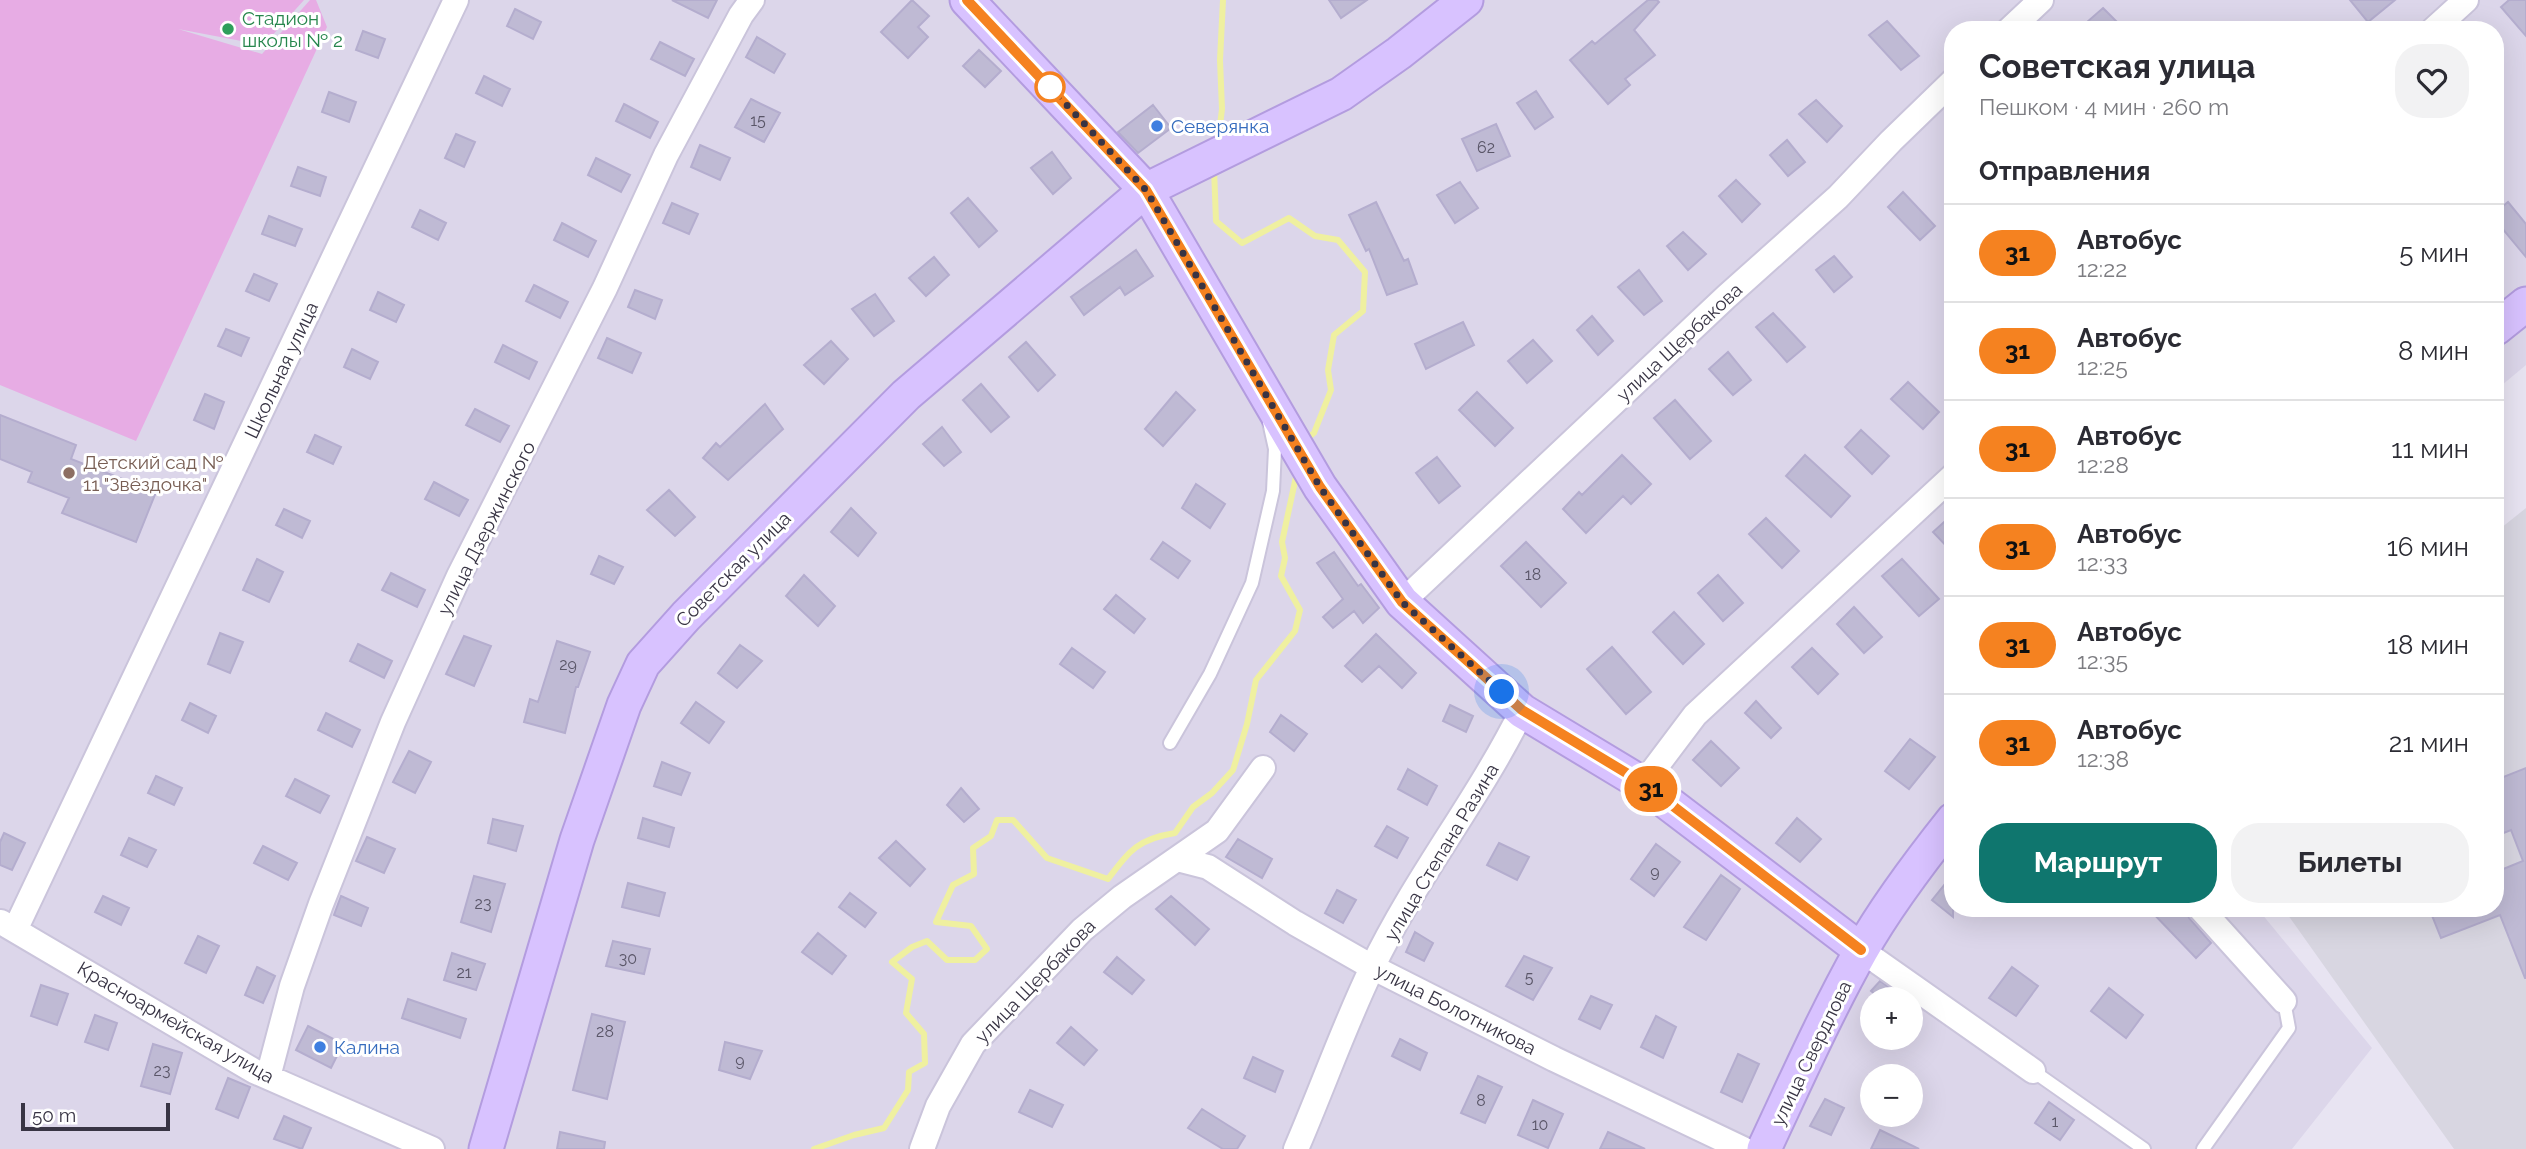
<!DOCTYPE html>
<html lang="ru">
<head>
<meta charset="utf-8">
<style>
  body { margin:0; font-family:Raleway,sans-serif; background:#f2f2f3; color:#2b2b33; height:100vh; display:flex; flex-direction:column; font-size:26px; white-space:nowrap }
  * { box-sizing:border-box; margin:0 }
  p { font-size:23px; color:#7c7c81 }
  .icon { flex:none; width:38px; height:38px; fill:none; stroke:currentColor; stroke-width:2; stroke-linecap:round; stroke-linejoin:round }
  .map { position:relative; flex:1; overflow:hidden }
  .panel { position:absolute; left:1944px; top:21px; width:560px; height:896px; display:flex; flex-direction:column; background:#fff; border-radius:28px; box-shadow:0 7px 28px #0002 }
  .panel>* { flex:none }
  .badge { padding:0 14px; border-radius:23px; font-size:24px; line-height:46px }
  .buttons { position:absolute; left:1860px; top:987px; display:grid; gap:14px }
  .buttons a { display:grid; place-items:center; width:63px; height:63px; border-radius:50%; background:#fff; box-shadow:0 7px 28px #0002; font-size:35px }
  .scale { position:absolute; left:21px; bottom:18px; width:149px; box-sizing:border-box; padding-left:7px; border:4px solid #383444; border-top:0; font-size:19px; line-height:24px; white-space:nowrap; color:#383444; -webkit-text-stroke:5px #fff; paint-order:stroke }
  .you { position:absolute; width:35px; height:35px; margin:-18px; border:5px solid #fff; border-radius:50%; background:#1a73e8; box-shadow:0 0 0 10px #1a73e833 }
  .map>.badge { position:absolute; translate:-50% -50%; box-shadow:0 0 0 4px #fff }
  h2 { padding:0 35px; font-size:26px; line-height:63px }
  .round { display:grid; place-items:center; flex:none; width:74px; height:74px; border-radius:28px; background:#f2f2f3 }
  .headline { display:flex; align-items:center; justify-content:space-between; height:119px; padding:0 35px }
  h1 { font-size:33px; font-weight:700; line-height:52px }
  .primary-button { display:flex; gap:14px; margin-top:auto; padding:14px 35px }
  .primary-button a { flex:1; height:80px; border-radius:28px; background:#0f766e; color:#fff; font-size:28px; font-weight:700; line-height:80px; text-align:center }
  .primary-button a+a { background:#f2f2f3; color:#2b2b33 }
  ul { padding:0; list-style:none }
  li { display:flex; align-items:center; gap:21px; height:98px; padding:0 35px; border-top:2px solid #e1e1e2 }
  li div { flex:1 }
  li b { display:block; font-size:26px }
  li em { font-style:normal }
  li .badge { min-width:77px; font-weight:700; text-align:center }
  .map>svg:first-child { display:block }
  .residential { fill:#dcd6ea; fill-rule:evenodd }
  .industrial { fill:#d8d6e1 }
  .green { fill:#e7ace4 }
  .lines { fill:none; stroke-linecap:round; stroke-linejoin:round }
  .stream { stroke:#eff0a0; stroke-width:6 }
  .building { fill:#bfbad4; stroke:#b4adce; stroke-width:2 }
  .lane-casing { stroke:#cac4db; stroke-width:16 }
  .street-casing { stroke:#cac4db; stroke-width:28 }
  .secondary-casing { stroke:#b39cdf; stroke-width:37 }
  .lane { stroke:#fff; stroke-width:12 }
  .street { stroke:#fff; stroke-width:24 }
  .secondary { stroke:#d8c2ff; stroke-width:33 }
  .line-casing { stroke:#fff; stroke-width:16 }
  .line { stroke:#f58220; stroke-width:10 }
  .walk { stroke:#383444; stroke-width:7; stroke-dasharray:0 12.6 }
  .leisure-dot { fill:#2e9e5b; stroke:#fff; stroke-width:2.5 }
  .stop-dot { fill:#fff; stroke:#f58220; stroke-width:3.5 }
  .shop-dot { fill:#3f7fe0; stroke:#fff; stroke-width:2.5 }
  .education-dot { fill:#8d6e63; stroke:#fff; stroke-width:2.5 }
  .labels { text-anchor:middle; stroke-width:6; stroke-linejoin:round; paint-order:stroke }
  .number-label { font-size:16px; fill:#5a5668 }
  .leisure-label { font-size:19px; fill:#27864d; stroke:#fff; text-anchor:start }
  .shop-label { font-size:19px; fill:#366cbe; stroke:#fff; text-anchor:start }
  .street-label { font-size:19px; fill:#383444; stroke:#fff }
  .education-label { font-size:19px; fill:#785e54; stroke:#fff; text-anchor:start }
</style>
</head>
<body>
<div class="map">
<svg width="2526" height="1149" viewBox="0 0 2526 1149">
  <rect width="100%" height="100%" fill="#e8e4f2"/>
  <path class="residential" d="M0 0H2526V365L2496 390V30H1953V908H2257L2372 1048 2292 1149H0ZM1872 999H1911V1038H1872ZM1872 1076H1911V1115H1872Z"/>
  <path class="industrial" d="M2526 508V1149H2454L2283 908H2496V532Z"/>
  <path class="green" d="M0 0H304L270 38 257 44 178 29 262 54 310 0H316L327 27 136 441 0 385Z"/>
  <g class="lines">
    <path class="stream" d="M1218 141 1222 109 1220 60 1223 0
      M1214 169 1216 221 1242 243 1289 218 1315 236 1338 240 1365 272 1363 311 1334 335 1328 370 1331 390 1314 433 1305 440
      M814 1149 854 1135 884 1128 908 1090 909 1072 925 1063 924 1034 906 1013 912 979 892 962 912 947 927 941 947 960H975L987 949 971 926 936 922 953 885 974 874 973 848 991 836 997 820H1013L1047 858 1108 879C1130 850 1138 839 1175 833L1193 807 1212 793 1233 770 1247 724 1256 680 1295 631 1300 610 1281 576 1285 558 1282 542 1297 472"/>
  </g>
  <path class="building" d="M672 0H717L708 18Z
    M912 0 929 16 918 27 928 37 908 58 881 32Z
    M1329 0H1367L1341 18Z
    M1648 0H1657L1659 2 1634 30 1655 55 1625 79 1630 85 1608 104 1570 60 1592 41 1595 44Z
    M2350 0H2395L2368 22Z
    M2509 0H2526V36L2501 7Z
    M2103 8 2125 30H2078Z
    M515 9 541 22 533 39 507 26Z
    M1887 21 1919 56 1901 70 1869 35Z
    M363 31 385 39 378 58 356 50Z
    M757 37 785 54 774 73 746 57Z
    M660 42 694 59 685 76 651 59Z
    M979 50 1001 71 985 87 963 66Z
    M484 76 510 89 502 106 476 93Z
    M1536 91 1553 117 1535 129 1517 103Z
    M329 92 356 102 349 122 322 112Z
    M751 99 780 113 764 142 735 127Z
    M1816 100 1842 126 1827 142 1799 114Z
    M624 104 658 122 650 138 616 121Z
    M1153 105 1171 128 1138 153 1118 132Z
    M1496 124 1510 156 1477 171 1462 139Z
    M456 134 475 142 464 167 445 158Z
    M1787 140 1805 162 1788 176 1770 155Z
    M700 145 730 158 720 180 691 167Z
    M1052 152 1071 178 1053 194 1031 168Z
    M596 158 630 175 621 192 588 175Z
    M298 167 326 177 320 196 291 186Z
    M1736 180 1760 204 1742 222 1719 196Z
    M1460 182 1478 208 1455 223 1437 195Z
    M1903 192 1935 226 1920 240 1888 207Z
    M968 198 997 231 979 247 951 213Z
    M1376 202 1404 261 1408 259 1417 284 1387 295 1369 249 1366 251 1349 215Z
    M2508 202 2526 224V257L2496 221V212Z
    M672 203 698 214 689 234 663 223Z
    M420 210 446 223 438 240 412 227Z
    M269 216 302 229 295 246 262 234Z
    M562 223 596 241 588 257 554 240Z
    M1683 232 1706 254 1688 270 1667 246Z
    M1136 250 1153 276 1125 295 1120 287 1084 315 1071 297Z
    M1834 256 1852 277 1834 292 1816 270Z
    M934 257 949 275 926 296 909 278Z
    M1639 270 1662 301 1644 315 1618 287Z
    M254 274 277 284 269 301 246 291Z
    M534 285 568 302 560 318 526 301Z
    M635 290 662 300 655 319 628 307Z
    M378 292 404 305 396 322 370 310Z
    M875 294 894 321 874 336 852 309Z
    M1773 313 1805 347 1787 362 1756 327Z
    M1592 316 1613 341 1598 355 1577 330Z
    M1463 322 1474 345 1426 369 1415 344Z
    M226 329 249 338 241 356 218 346Z
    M607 338 641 353 632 373 598 358Z
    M1533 340 1552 361 1527 383 1508 361Z
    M831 341 848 359 824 384 804 365Z
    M1026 342 1055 375 1038 391 1009 357Z
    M503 345 537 362 529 379 495 362Z
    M352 349 378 362 370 379 344 367Z
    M1728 352 1751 380 1733 395 1709 369Z
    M1908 382 1939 412 1923 429 1891 399Z
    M981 384 1009 417 991 432 963 400Z
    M1176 392 1195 410 1163 446 1145 429Z
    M1477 392 1513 428 1495 446 1459 410Z
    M205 394 224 402 214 429 194 420Z
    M1675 400 1711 441 1690 459 1654 418Z
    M765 404 783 429 728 480 703 458 716 443 720 447Z
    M475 409 509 426 500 442 466 425Z
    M0 415 76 445 71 459 156 492 136 542 62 513 69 498 28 482 32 472 0 459Z
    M942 427 961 452 944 466 923 444Z
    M1861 430 1889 456 1872 474 1845 447Z
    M315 435 341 447 333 464 307 452Z
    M1622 455 1651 484 1631 504 1623 496 1586 533 1563 509 1579 492 1582 495Z
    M1805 455 1850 496 1831 517 1786 476Z
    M1437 457 1460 486 1439 503 1416 473Z
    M434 482 468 500 459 516 425 499Z
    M1196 484 1225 504 1210 528 1182 508Z
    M669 490 695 517 675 536 647 510Z
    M851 508 876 533 858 556 831 532Z
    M284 509 310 521 302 538 276 525Z
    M1953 514V553L1933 532Z
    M1766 518 1799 551 1782 568 1749 534Z
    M1163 542 1190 561 1178 578 1151 559Z
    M1526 542 1566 583 1541 607 1501 566Z
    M1334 552 1358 586 1361 584 1379 608 1363 623 1354 611 1333 628 1323 617 1343 599 1317 563Z
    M599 556 623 567 614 584 591 574Z
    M257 559 283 572 269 602 243 590Z
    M1902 559 1939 599 1919 616 1882 576Z
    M391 573 425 590 417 607 382 590Z
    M804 575 835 606 818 626 786 596Z
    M1718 575 1743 603 1723 621 1698 593Z
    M1116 595 1145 619 1134 633 1104 609Z
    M1854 607 1882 637 1864 653 1837 624Z
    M1674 612 1704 644 1683 664 1653 632Z
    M220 633 243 642 230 673 208 664Z
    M1376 634 1416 673 1402 688 1379 666 1362 682 1345 666Z
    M464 636 491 646 474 686 446 674Z
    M557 641 590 652 578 687H576L565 733 524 722 530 699 538 702Z
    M358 644 392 661 384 678 350 661Z
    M740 645 762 661 737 688 718 673Z
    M1612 647 1651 692 1626 714 1587 669Z
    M1072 648 1105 672 1093 688 1060 664Z
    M1812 648 1838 674 1818 694 1792 667Z
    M1756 701 1781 728 1771 738 1745 713Z
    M696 702 724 722 709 743 681 723Z
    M190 703 216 716 208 733 182 720Z
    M1450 705 1473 716 1466 732 1443 721Z
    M326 713 360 730 352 747 318 730Z
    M1281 715 1307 734 1294 751 1270 732Z
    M1910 739 1935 757 1909 789 1885 771Z
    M1711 741 1739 768 1721 786 1693 760Z
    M409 751 431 762 415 793 393 782Z
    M662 762 690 773 681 795 654 786Z
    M2526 768V978H2525L2500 915 2441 938 2429 908H2496V872L2523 861 2511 830 2496 836V780Z
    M1408 769 1437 786 1427 805 1398 789Z
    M156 776 182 788 174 805 148 793Z
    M295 779 329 796 320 813 286 796Z
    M961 788 979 809 964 822 947 805Z
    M643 818 674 828 669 847 638 838Z
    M1797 818 1821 839 1800 862 1776 843Z
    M493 819 523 826 516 851 488 843Z
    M1387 826 1408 838 1397 858 1375 846Z
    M4 833 25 843 12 870 0 865V842Z
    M367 837 395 849 384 873 356 861Z
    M129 838 156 850 147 867 121 855Z
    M1238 839 1272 859 1262 878 1226 857Z
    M896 841 925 869 910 886 879 858Z
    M1499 843 1529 857 1517 880 1487 865Z
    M1656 844 1680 862 1654 896 1631 879Z
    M263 846 297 863 288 880 254 863Z
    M1953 874V917L1932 900Z
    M1721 875 1740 889 1706 940 1684 927Z
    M474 876 505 884 491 932 461 922Z
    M628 883 665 893 659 916 622 907Z
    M1337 890 1356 900 1343 923 1325 913Z
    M850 893 876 913 865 927 839 907Z
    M103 896 129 908 121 925 95 912Z
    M341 896 368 908 361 926 334 915Z
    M1171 896 1209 929 1195 945 1156 909Z
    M2148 908H2185L2189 918 2211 943 2196 958Z
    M1415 932 1433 943 1424 961 1406 952Z
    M818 933 846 956 832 974 802 952Z
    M198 936 219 946 206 973 185 963Z
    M613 941 650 949 644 974 606 966Z
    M452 953 485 964 476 990 444 980Z
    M1524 956 1552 968 1533 1000 1506 986Z
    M1117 957 1144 980 1132 994 1104 972Z
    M257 967 275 976 263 1003 245 995Z
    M2012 967 2038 986 2016 1016 1989 998Z
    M1880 981 1905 999H1881L1871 991Z
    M41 985 68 994 57 1025 31 1016Z
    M2109 988 2143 1015 2126 1038 2091 1011Z
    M1591 996 1612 1005 1600 1029 1579 1019Z
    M408 999 466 1019 460 1038 402 1018Z
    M592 1014 625 1022 607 1099 573 1090Z
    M95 1015 117 1023 108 1050 85 1042Z
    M1656 1016 1676 1027 1663 1058 1641 1047Z
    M308 1026 343 1044 331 1068 296 1050Z
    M1071 1027 1097 1050 1084 1065 1057 1043Z
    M1400 1039 1427 1053 1420 1070 1392 1056Z
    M725 1042 762 1051 750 1079 719 1070Z
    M153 1044 182 1053 170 1094 141 1086Z
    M1738 1054 1759 1064 1742 1102 1721 1092Z
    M1253 1057 1283 1071 1275 1092 1244 1078Z
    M1478 1076 1502 1087 1485 1123 1461 1113Z
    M228 1078 250 1087 238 1118 216 1109Z
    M1030 1090 1063 1105 1052 1127 1019 1112Z
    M1825 1099 1844 1108 1831 1135 1810 1126Z
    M1533 1100 1563 1114 1548 1148 1518 1135Z
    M2049 1102 2074 1120 2060 1140 2035 1123Z
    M1202 1109 1245 1136 1237 1149H1223L1188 1128Z
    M284 1116 311 1128 302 1149 274 1139Z
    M1880 1130 1919 1149H1871Z
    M560 1132 605 1142 604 1149H557Z
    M1608 1132 1645 1149H1600Z"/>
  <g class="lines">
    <defs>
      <path id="lane" d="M1170 743 1210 674 1252 583 1273 491 1275 449 1269 422
        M2033 1071 2144 1149
        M2203 1149 2289 1028 2284 1001"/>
      <path id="street" d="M2009 30 2041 0
        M2433 30 2466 0
        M1402 602 1726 297 1838 197 1891 141 1953 81
        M1643 784 1695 715 1953 476
        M1177 859 1208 867 1295 923 1372 967 1554 1059 1743 1149
        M2200 908 2284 1001
        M1 922 254 1071 432 1149
        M15 930 456 0
        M1861 950 2033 1071
        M268 1077 292 986 321 904 393 722 459 576 605 288 666 155 741 15 752 0
        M922 1149 938 1106 973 1044 1082 930 1122 897 1217 831 1263 768
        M1296 1149C1322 1089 1344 1026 1372 968 1415 878 1478 800 1522 711"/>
      <path id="secondary" d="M967 0 1146 190 1320 487 1402 602 1522 711 1643 784 1861 950
        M2496 328 2526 304
        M486 1149 577 840 624 705 643 664 686 616 906 395 1146 190 1341 94 1399 53 1466 0
        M1764 1149C1795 1083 1825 1015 1861 951 1885 908 1922 859 1953 820"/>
    </defs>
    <use href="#lane" class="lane-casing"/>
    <use href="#street" class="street-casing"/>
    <use href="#secondary" class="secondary-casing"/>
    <use href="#lane" class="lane"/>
    <use href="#street" class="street"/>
    <use href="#secondary" class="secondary"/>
  </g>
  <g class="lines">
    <defs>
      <path id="line" d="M967 0 1146 190 1320 487 1402 602 1522 710 1643 783 1861 950"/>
    </defs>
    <use href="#line" class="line-casing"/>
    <use href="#line" class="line"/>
    <path class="walk" d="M1050 87 1146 190 1320 487 1402 602 1502 692"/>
  </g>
  <circle class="leisure-dot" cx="228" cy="29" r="7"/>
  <circle class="stop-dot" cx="1050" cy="87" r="14"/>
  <g class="shop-dot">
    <circle cx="1157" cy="126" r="7"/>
    <circle cx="320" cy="1047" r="7"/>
  </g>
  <circle class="education-dot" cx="69" cy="473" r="7"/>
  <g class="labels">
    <g class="number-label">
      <text x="758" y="126">15</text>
      <text x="1486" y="153">62</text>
      <text x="1533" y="580">18</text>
      <text x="568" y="670">29</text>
      <text x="1655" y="877">9</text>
      <text x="483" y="909">23</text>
      <text x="628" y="964">30</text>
      <text x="464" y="978">21</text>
      <text x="1529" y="983">5</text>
      <text x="605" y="1037">28</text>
      <text x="740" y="1066">9</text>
      <text x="162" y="1076">23</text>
      <text x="1481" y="1106">8</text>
      <text x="2055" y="1127">1</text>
      <text x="1540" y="1130">10</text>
    </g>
    <g class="leisure-label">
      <text x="242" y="25">Стадион<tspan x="242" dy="22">школы № 2</tspan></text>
    </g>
    <g class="shop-label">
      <text x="1171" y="133">Северянка</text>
      <text x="334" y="1054">Калина</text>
    </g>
    <g class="street-label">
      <text transform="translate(1679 342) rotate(-43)" y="7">улица Щербакова</text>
      <text transform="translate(281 370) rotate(-65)" y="7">Школьная улица</text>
      <text transform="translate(486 528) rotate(-63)" y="7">улица Дзержинского</text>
      <text transform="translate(733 569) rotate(-45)" y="7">Советская улица</text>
      <text transform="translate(1441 852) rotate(-59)" y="7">улица Степана Разина</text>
      <text transform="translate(1035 981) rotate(-46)" y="7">улица Щербакова</text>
      <text transform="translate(1456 1009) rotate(27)" y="7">улица Болотникова</text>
      <text transform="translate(176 1022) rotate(30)" y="7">Красноармейская улица</text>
      <text transform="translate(1811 1053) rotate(-64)" y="7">улица Свердлова</text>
    </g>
    <g class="education-label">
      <text x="83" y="469">Детский сад №<tspan x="83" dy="22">11 "Звёздочка"</tspan></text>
    </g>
  </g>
</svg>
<div class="buttons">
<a>+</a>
<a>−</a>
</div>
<div class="scale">50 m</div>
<div class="you" style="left:1502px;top:692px"></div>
<b class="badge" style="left:1651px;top:789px;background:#f58220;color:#111">31</b>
<section class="panel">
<div class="headline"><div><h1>Советская улица</h1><p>Пешком · 4 мин · 260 m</p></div><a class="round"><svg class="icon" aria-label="heart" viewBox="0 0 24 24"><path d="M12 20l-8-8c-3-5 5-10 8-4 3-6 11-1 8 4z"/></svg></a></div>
<h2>Отправления</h2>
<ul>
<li><span class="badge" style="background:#f58220;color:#111">31</span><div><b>Автобус</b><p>12:22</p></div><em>5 мин</em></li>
<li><span class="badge" style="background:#f58220;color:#111">31</span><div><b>Автобус</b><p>12:25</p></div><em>8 мин</em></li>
<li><span class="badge" style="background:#f58220;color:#111">31</span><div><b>Автобус</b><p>12:28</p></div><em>11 мин</em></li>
<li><span class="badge" style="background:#f58220;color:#111">31</span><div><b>Автобус</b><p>12:33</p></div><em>16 мин</em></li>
<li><span class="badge" style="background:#f58220;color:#111">31</span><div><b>Автобус</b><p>12:35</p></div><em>18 мин</em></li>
<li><span class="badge" style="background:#f58220;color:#111">31</span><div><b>Автобус</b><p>12:38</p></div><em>21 мин</em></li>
</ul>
<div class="primary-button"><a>Маршрут</a><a>Билеты</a></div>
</section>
</div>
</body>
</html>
